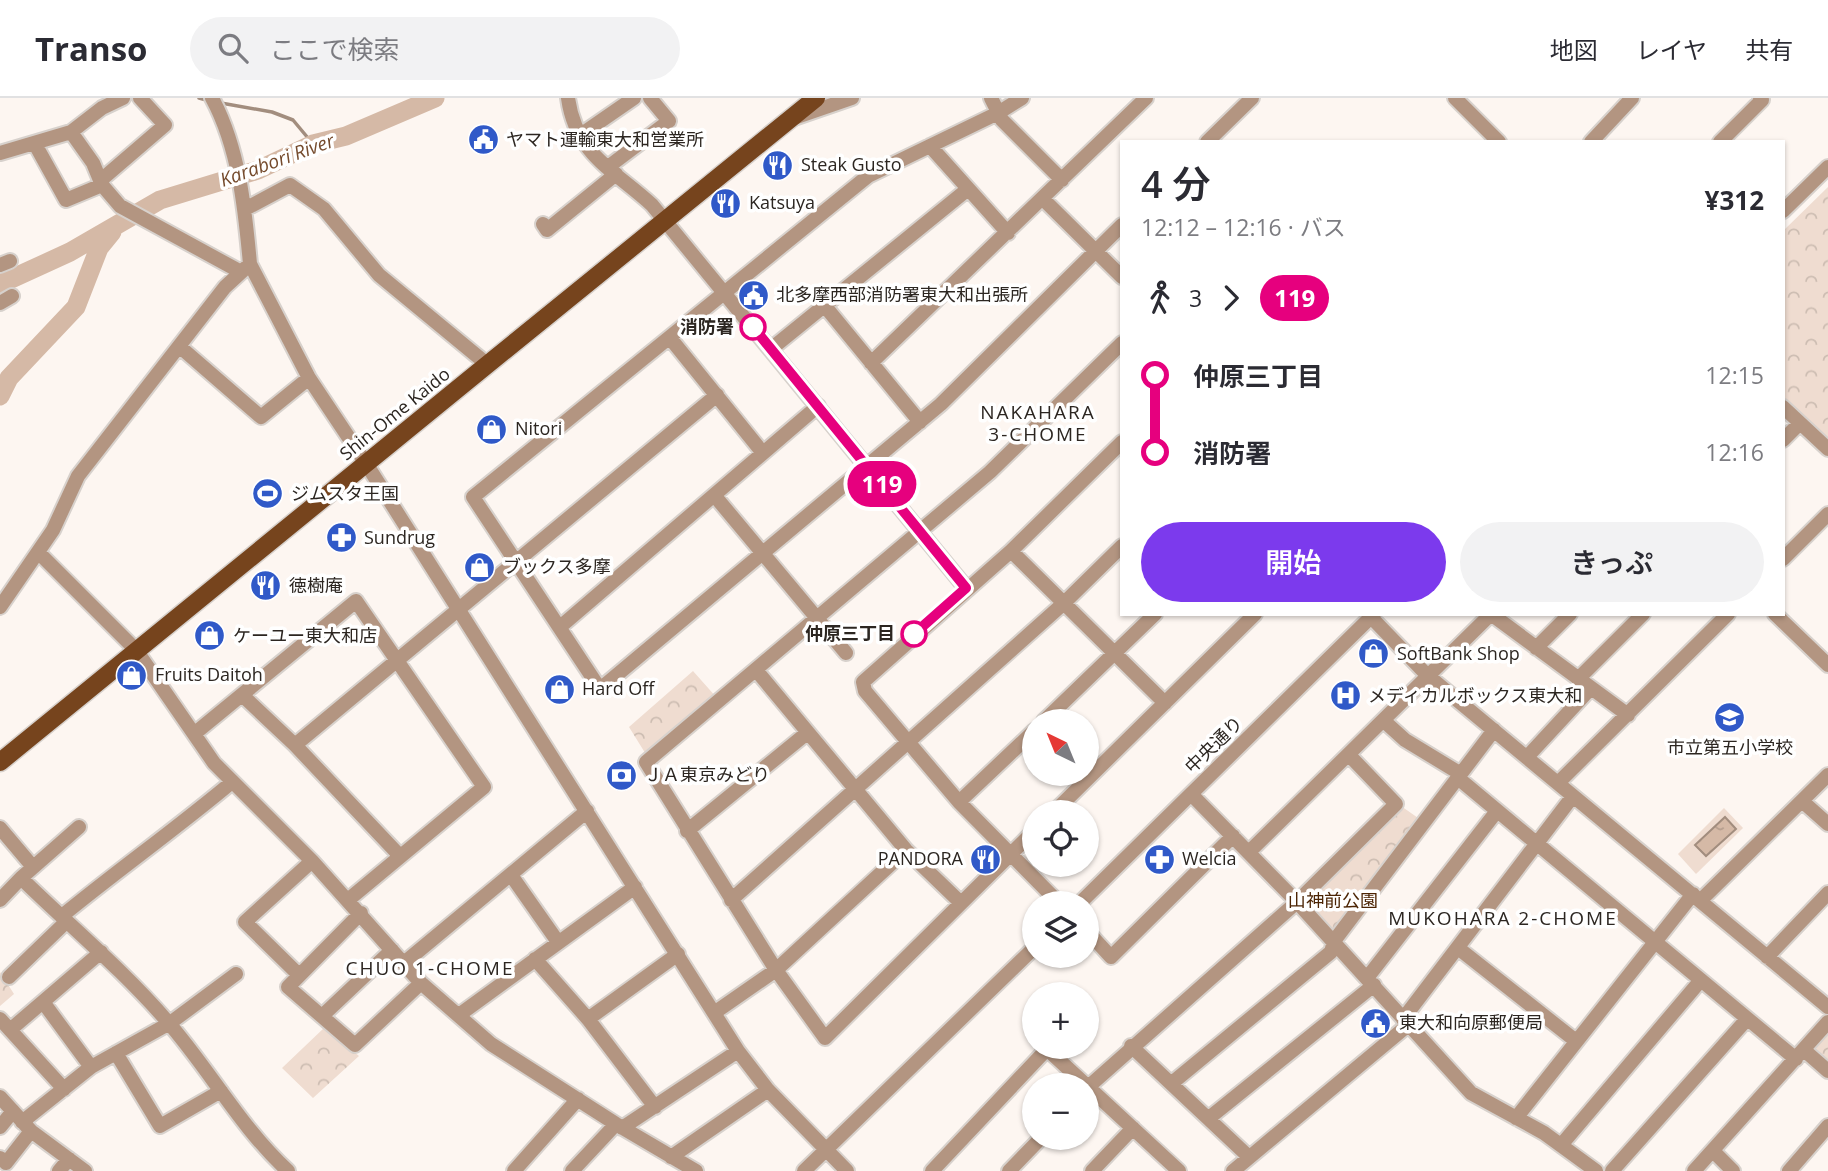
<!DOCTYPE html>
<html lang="ja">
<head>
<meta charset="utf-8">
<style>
  body { margin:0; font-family:"Open Sans","Noto Sans JP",sans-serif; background:#f2f2f3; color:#2b2b33; height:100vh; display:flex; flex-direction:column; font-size:26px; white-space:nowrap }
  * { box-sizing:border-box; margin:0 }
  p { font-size:23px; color:#7c7c81 }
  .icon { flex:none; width:38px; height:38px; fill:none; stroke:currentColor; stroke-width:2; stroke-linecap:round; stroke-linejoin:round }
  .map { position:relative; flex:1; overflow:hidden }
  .panel { position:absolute; left:1120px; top:42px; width:665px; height:476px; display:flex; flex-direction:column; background:#fff; border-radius:0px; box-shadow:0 2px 5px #0004 }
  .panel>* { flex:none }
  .badge { padding:0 14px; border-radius:23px; font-size:24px; line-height:46px }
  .needle { width:46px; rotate:317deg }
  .controls { position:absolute; left:1022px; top:611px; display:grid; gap:14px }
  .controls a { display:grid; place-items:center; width:77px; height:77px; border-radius:50%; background:#fff; box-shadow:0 2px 5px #0004; font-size:35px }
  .map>.badge { position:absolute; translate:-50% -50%; box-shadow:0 0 0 4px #fff }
  .legs { display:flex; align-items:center; gap:10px; height:77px; padding:0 21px; font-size:23px }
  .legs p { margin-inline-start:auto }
  .headline { display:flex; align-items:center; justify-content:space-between; height:119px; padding:0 21px }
  h1 { font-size:38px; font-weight:600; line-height:52px }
  .button { display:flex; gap:14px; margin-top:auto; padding:14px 21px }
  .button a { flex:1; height:80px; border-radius:42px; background:#7c3aed; color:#fff; font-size:28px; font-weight:600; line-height:80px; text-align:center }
  .button a+a { background:#f2f2f3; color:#2b2b33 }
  ul { padding:0 21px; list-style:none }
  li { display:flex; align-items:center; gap:24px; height:77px; font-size:26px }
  li i { display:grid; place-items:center; width:10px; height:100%; margin:0 9px; background:currentColor }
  li i::after { content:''; width:18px; height:18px; margin:-9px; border:5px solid; border-radius:50%; background:#fff }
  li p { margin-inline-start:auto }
  li:first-child i { background:linear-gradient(#0000 50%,currentColor 0) }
  li:last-child i { background:linear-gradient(currentColor 50%,#0000 0) }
  header { display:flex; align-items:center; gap:42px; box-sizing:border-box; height:98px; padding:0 35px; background:#fff; border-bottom:2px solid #e1e1e2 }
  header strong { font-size:33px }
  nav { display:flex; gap:38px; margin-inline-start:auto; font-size:24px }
  .search { width:490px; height:63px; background:#f2f2f3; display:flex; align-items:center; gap:18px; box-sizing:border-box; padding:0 24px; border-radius:38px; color:#7c7c81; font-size:26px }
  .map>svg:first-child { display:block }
  .park { fill:url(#park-crowns) }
  .pitch { fill:#efdcd0 }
  .water { fill:url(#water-ripples); stroke:#a28d7e; stroke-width:2 }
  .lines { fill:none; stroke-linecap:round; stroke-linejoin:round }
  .stream { stroke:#a28d7e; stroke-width:3.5 }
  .river { stroke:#d5b9a6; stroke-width:19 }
  .minor-casing { stroke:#d7d1cc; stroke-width:18 }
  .major-casing { stroke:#d7d1cc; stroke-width:21 }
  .minor { stroke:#b39581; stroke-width:14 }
  .major { stroke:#76441d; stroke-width:18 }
  .line-1-casing { stroke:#fff; stroke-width:16 }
  .line-1 { stroke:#e6007e; stroke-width:10 }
  .stop-1-dot { fill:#fff; stroke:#e6007e; stroke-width:3.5 }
  .labels { text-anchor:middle; stroke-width:7; stroke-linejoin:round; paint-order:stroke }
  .poi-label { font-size:18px; fill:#2c2621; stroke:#fff; text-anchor:start }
  .stop-label { font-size:18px; font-weight:bold; fill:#2c2621; stroke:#fff; text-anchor:end }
  .street-label { font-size:18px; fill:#2c2621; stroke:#fff }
  .park-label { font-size:18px; fill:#4c2505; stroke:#fff }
  .water-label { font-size:19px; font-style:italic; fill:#754b2d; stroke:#fff }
  .neighbourhood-label { font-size:19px; letter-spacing:2px; fill:#2c2621; stroke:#fff }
</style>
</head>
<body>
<header>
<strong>Transo</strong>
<div class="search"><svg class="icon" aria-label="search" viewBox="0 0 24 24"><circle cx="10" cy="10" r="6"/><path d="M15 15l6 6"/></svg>ここで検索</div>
<nav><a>地図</a><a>レイヤ</a><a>共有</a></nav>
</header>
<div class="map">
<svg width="1828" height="1073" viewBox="0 0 1828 1073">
  <defs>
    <pattern id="park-crowns" width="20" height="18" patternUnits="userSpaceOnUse" patternTransform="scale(1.75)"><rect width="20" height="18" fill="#efdcd0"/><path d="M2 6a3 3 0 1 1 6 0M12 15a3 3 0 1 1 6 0" fill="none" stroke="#cdbdb2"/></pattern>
    <pattern id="water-ripples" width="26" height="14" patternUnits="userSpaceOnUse" patternTransform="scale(1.75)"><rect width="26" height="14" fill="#d5b9a6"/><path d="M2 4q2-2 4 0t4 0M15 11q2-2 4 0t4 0" fill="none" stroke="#b79f8f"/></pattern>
  </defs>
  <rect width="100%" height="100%" fill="#fdf6f1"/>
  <path class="park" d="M1828 89V345L1783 303V133Z
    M693 573 717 600 647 658 629 629Z
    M1401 708 1421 722 1337 831H1332L1309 806V799Z
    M0 874 14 896 0 908Z
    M325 929 359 958 313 1000 282 970Z
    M1828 931V970L1809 953Z"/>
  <path class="pitch" d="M1724 710 1743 730 1696 776 1678 756Z"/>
  <path class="water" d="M1725 719 1736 731 1706 758 1695 747Z"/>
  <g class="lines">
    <path class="stream" d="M199 0 210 3
      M221 5 272 14 293 22 313 46"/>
    <path class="river" d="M0 186 70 154 160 102 258 72 313 46 346 38 435 0
      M0 298 9 280 76 209 99 150 112 134"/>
    <defs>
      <path id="minor" d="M568 0C576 57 614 72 652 107L966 490
        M991 0 1002 22 1062 82
        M1022 0 998 15 868 78 473 399 600 591 941 306 1122 127
        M1455 0 1499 44
        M794 20 852 0
        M71 34 102 10 123 0
        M579 38 634 0
        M1207 44 1252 0
        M1591 44 1632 0
        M1720 44 1762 2 1760 0
        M35 46 66 102 102 87
        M930 48 1008 135
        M0 55 71 34 93 65 102 87 120 108 241 174
        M608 69 669 23 650 0
        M101 82 165 27 140 0
        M1043 101 1122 179
        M245 111 290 87 324 111 379 177 488 267
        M1783 113 1828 69
        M543 126 547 132 616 76
        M250 166 309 280 367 367 738 953 768 992 847 1073
        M0 167 10 163
        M0 205 12 198
        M824 207 920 324
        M670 240 763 355
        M179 248 261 319 309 280
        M771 251 968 91
        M871 265 1146 0
        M1783 309 1828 351
        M1783 342 1800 325
        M714 397 846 555
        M1011 453 1165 605
        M39 455 136 552 214 665 312 763 421 885 491 946 616 1026 696 1073
        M1783 461 1828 416
        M0 509 53 432 78 378 225 189 250 166C245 111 239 50 212 0
        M1368 516 1427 577 1828 909
        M1491 516 1628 617
        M1775 516 1828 567
        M560 529 818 308
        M1536 550 1570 516
        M756 572 906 752 961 805
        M1578 581 1643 516
        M242 597 295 647 400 758
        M1044 623 1155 516
        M1384 623 1405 642 1461 676
        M194 636 356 503 484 689 348 802
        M295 647 717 297
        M1527 659 1590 591
        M1458 680 1796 961
        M1558 685 1728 516
        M1191 696 1297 804 1471 995 1544 1035 1596 1073
        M1802 703 1828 726
        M959 704 1034 633
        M1054 714 1255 516
        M79 729 21 780C70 828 122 871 167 923 210 972 241 1030 288 1073
        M0 730 33 769
        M687 733 807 635
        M1034 733 825 940 776 872 646 664 990 374 1122 245
        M1249 754 1491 516
        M511 777 558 844
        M0 802 21 780
        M731 802 1064 505 1122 448
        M1701 802 1828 677
        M1059 805 959 704 865 593 863 584 1011 453 1122 344
        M1080 805 1374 516
        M361 815 288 889 355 947 421 885
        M62 818C118 772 176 731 232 684
        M1087 833 1111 859 1233 738
        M1458 850 1576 943
        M1767 859 1828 795
        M535 861 588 921 655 1009
        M404 865 587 713
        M299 877 245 824 312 763
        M9 879 67 823
        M1367 880 1497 713
        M43 904 91 969
        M714 915 776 872 906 752
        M459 917 635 789
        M322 918 392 852
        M0 921 64 991
        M588 921 678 856
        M1403 921 1573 698
        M10 932 101 854
        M1131 948 1249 1059
        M1804 952 1828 973
        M116 955 160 1028 221 993
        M1172 985 1331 854 1334 843 1494 632
        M1087 990 1297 804 1396 706 1349 657
        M0 999 31 1033 85 1073
        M1209 1020 1374 887
        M1516 1020 1693 796
        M22 1024 91 969 170 925 236 876
        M0 1029 13 1013
        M622 1030 738 953
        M1562 1046 1701 882
        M1713 1053 1733 1073
        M671 1059 768 992
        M0 1060 6 1065 31 1033
        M59 1073 69 1061
        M514 1073 578 1001
        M572 1073 616 1026
        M804 1073 1034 850
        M932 1073 1047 951 1179 1073
        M1009 1073 1041 1040
        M1092 1073 1133 1030
        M1233 1073 1408 927
        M1612 1073 1747 921
        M1694 1073 1828 924
        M1789 1073 1828 1028"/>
      <path id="major" d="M0 664C272 443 543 220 816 0"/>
    </defs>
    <use href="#minor" class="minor-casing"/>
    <use href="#major" class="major-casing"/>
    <use href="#minor" class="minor"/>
    <use href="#major" class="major"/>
  </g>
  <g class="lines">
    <defs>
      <path id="line-1" d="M753 229 966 490 914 536"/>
    </defs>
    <use href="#line-1" class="line-1-casing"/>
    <use href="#line-1" class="line-1"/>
  </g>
  <defs>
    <symbol id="civic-disc" viewBox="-11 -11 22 22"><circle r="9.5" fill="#3059c8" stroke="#fff"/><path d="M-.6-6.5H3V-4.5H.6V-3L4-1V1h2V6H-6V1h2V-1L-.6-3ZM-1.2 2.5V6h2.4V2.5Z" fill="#fff"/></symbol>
    <symbol id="restaurant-disc" viewBox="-11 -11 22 22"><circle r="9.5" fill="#3059c8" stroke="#fff"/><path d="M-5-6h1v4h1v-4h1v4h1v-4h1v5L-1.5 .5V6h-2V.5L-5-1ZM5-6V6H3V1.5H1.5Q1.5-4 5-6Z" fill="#fff"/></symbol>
    <symbol id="shop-disc" viewBox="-11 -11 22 22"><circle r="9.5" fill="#3059c8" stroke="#fff"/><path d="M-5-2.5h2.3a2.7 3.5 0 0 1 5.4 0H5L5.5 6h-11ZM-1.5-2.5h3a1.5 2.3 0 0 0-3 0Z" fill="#fff"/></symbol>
    <symbol id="stadium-disc" viewBox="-11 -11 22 22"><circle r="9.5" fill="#3059c8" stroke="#fff"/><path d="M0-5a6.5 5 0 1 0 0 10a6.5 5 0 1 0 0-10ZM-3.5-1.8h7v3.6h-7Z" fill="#fff"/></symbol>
    <symbol id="pharmacy-disc" viewBox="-11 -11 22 22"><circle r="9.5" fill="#3059c8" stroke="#fff"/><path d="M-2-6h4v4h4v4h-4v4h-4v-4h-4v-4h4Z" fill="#fff"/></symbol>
    <symbol id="hospital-disc" viewBox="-11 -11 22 22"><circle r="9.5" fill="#3059c8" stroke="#fff"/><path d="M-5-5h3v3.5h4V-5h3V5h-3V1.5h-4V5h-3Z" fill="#fff"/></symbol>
    <symbol id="school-disc" viewBox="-11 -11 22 22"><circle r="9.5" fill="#3059c8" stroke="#fff"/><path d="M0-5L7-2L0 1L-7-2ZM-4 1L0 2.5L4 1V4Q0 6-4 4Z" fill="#fff"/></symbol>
    <symbol id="bank-disc" viewBox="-11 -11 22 22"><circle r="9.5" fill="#3059c8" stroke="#fff"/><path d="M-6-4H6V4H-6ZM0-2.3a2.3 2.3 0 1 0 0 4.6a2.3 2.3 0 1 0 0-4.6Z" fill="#fff"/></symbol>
  </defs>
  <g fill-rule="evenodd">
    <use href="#civic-disc" x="466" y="24" width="35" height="35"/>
    <use href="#restaurant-disc" x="760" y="50" width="35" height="35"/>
    <use href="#restaurant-disc" x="708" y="88" width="35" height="35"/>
    <use href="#civic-disc" x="736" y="180" width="35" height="35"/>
    <use href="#shop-disc" x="474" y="314" width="35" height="35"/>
    <use href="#stadium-disc" x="250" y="378" width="35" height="35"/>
    <use href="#pharmacy-disc" x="324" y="422" width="35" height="35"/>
    <use href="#shop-disc" x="462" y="452" width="35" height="35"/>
    <use href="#restaurant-disc" x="248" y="470" width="35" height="35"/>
    <use href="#shop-disc" x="192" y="520" width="35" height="35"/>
    <use href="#shop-disc" x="1356" y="538" width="35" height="35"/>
    <use href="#shop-disc" x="114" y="560" width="35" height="35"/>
    <use href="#shop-disc" x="542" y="574" width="35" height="35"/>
    <use href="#hospital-disc" x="1328" y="580" width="35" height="35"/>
    <use href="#school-disc" x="1712" y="602" width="35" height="35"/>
    <use href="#bank-disc" x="604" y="660" width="35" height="35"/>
    <use href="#restaurant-disc" x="968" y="744" width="35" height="35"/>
    <use href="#pharmacy-disc" x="1142" y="744" width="35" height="35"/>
    <use href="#civic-disc" x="1358" y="908" width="35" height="35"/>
  </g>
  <g class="stop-1-dot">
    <circle cx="753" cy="229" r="12"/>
    <circle cx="914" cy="536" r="12"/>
  </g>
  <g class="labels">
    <g class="poi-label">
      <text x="506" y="48">ヤマト運輸東大和営業所</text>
      <text x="801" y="73">Steak Gusto</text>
      <text x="749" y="111">Katsuya</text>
      <text x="776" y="203">北多摩西部消防署東大和出張所</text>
      <text x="515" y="337">Nitori</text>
      <text x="291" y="402">ジムスタ王国</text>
      <text x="364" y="446">Sundrug</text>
      <text x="503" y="475">ブックス多摩</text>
      <text x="289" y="494">徳樹庵</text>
      <text x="233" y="544">ケーユー東大和店</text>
      <text x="1397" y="562">SoftBank Shop</text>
      <text x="155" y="583">Fruits Daitoh</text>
      <text x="582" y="597">Hard Off</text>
      <text x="1368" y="604">メディカルボックス東大和</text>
      <text x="1730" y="656" text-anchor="middle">市立第五小学校</text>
      <text x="644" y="683">ＪＡ東京みどり</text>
      <text x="963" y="767" text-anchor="end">PANDORA</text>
      <text x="1182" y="767">Welcia</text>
      <text x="1399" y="931">東大和向原郵便局</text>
    </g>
    <g class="stop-label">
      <text x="734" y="235">消防署</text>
      <text x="895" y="542">仲原三丁目</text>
    </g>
    <g class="street-label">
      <text transform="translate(395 316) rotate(-39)" y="6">Shin-Ome Kaido</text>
      <text transform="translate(1214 647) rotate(-44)" y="6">中央通り</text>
    </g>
    <g class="park-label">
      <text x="1333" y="809">山神前公園</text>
    </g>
    <g class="water-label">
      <text transform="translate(277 62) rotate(-20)" y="7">Karabori River</text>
    </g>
    <g class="neighbourhood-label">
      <text x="1038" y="321">NAKAHARA<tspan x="1038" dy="22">3-CHOME</tspan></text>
      <text x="1503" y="827">MUKOHARA 2-CHOME</text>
      <text x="430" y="877">CHUO 1-CHOME</text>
    </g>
  </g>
</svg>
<div class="controls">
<a><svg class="needle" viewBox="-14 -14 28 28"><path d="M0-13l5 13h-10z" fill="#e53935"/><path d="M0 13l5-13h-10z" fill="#7c7c81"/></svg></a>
<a><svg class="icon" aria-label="locate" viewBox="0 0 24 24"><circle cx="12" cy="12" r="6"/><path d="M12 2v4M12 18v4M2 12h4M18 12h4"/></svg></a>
<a><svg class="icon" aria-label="layers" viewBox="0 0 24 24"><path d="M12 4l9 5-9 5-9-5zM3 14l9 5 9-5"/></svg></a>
<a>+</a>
<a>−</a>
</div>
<b class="badge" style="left:882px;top:386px;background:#e6007e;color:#fff">119</b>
<section class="panel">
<div class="headline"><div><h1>4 分</h1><p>12:12 – 12:16 · バス</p></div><b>¥312</b></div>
<div class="legs"><svg class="icon" aria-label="walk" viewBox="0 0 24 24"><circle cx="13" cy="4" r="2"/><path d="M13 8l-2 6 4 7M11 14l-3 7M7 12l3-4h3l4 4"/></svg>3<svg class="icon" aria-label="forward" viewBox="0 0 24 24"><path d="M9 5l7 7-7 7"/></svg><b class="badge" style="background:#e6007e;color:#fff">119</b></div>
<ul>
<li><i style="color:#e6007e"></i><b>仲原三丁目</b><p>12:15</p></li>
<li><i style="color:#e6007e"></i><b>消防署</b><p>12:16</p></li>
</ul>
<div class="button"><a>開始</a><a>きっぷ</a></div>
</section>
</div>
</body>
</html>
